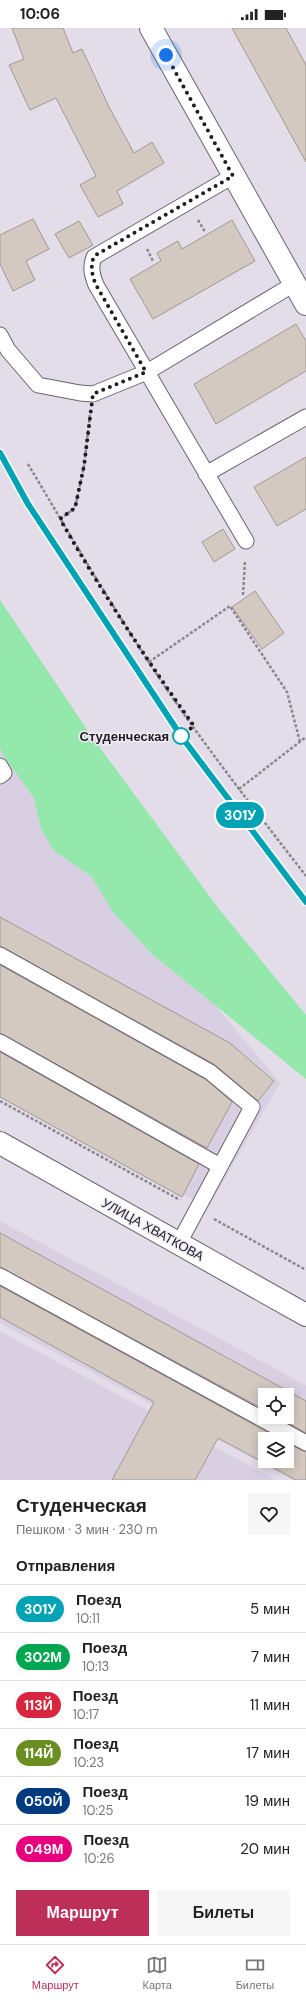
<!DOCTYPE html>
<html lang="ru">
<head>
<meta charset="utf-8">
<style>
  body { margin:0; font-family:"DM Sans",sans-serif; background:#f6f6f6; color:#222; height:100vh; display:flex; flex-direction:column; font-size:15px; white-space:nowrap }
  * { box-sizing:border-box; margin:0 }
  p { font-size:13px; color:#767676 }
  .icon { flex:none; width:22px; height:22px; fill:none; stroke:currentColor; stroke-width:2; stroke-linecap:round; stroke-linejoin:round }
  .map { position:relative; height:1452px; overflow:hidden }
  .panel { display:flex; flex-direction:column; background:#fff; flex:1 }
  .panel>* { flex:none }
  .badge { padding:0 8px; border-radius:13px; font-size:14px; line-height:26px }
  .controls { position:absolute; left:258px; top:1360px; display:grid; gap:8px }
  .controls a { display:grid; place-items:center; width:36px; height:36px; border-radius:0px; background:#fff; box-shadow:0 2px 10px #0003; font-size:20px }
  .you { position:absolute; width:20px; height:20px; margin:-10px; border:3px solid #fff; border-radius:50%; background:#1a73e8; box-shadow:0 0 0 6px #1a73e833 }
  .map>.badge { position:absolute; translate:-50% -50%; box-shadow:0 0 0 2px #fff }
  h2 { padding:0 16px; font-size:15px; line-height:36px }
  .round { display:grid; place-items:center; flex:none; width:42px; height:42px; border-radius:0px; background:#f6f6f6 }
  .summary { display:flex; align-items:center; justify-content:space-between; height:68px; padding:0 16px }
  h1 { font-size:19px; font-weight:800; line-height:30px }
  .button { display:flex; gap:8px; margin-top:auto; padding:8px 16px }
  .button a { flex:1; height:46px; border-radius:0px; background:#bd2e59; color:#fff; font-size:16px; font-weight:800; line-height:46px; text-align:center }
  .button a+a { background:#f6f6f6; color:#222 }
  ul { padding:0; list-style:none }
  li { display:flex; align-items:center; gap:12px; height:48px; padding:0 16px; border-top:1px solid #e0e0e0 }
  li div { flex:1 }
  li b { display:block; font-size:15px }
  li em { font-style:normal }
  li .badge { min-width:44px; font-weight:700; text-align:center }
  .status { display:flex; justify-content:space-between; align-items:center; height:28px; padding:0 20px; background:#fff; direction:ltr }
  .status svg { height:11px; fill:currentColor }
  .dock { display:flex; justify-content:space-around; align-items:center; height:56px; border-top:1px solid #e0e0e0; background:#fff; font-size:11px; color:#767676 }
  .dock a { display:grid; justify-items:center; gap:2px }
  .dock .active { color:#bd2e59 }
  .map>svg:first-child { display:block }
  .built { fill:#d8d0e2; fill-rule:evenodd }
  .green { fill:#94e8ac }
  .building { fill:#d4c9c1; stroke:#a39891 }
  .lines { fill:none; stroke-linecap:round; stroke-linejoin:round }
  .service-casing { stroke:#69656f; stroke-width:17 }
  .minor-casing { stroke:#69656f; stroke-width:24 }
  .secondary-casing { stroke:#69656f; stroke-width:24 }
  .path { stroke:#89868e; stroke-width:2.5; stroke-dasharray:3 2; stroke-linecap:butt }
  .service { stroke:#fff; stroke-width:15 }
  .minor { stroke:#fff; stroke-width:22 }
  .secondary { stroke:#fff; stroke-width:22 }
  .rail-casing { stroke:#504d53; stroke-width:4.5 }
  .rail { stroke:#f0ebf6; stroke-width:3; stroke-dasharray:9; stroke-linecap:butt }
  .line-casing { stroke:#fff; stroke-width:9 }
  .line { stroke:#00a3b4; stroke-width:6 }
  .walk { stroke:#1f1d21; stroke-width:4; stroke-dasharray:0 7.2 }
  .stop-dot { fill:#fff; stroke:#00a3b4; stroke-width:2 }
  .labels { text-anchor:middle; stroke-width:3; stroke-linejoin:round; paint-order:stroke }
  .stop-label { font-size:13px; font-weight:bold; fill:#1f1d21; stroke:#f0ebf6; text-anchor:end }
  .street-label { font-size:13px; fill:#1f1d21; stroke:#f0ebf6 }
</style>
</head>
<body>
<div class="status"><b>10:06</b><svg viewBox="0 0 49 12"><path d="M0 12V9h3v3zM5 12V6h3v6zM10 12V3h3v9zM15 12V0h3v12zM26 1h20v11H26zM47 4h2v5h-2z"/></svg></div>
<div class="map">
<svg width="306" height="1452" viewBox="0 0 306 1452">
  <rect width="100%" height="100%" fill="#e2dde9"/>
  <path class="built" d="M0 677 134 880 280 1055 208 1180 0 1065Z
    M0 1193 306 1357V1452H293L0 1295ZM265 1367H287V1389H265ZM265 1411H287V1433H265Z
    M0 1303 276 1452H0Z"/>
  <path class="green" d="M0 572 92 709 219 881 306 987V1051L152 926 113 884 91 848 54 823 41 801 34 770 3 727 0 720Z"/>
  <path class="building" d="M12 0H63L73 25 82 21 109 79 134 125 152 114 164 135 117 163 123 176 98 189 80 157 96 148 56 70 30 82 9 37 24 31Z
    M232 0H286L306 37V134Z
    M33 191 49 221 26 233 35 252 13 263 0 236V207Z
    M232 192 255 233 153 291 130 251 161 233 157 225 178 213 182 221Z
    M79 193 93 217 69 230 55 206Z
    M296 296 306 313V343L216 396 194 356Z
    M306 429V481L277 498 254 459Z
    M223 501 235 521 214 534 202 514Z
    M255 563 284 605 262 621 232 579Z
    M0 889 230 1015 274 1053 258 1073 214 1036 0 918Z
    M0 937 205 1051 232 1074 207 1120 0 1005Z
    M0 1024 199 1136 182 1169 0 1069Z
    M0 1205 306 1373V1405L277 1389H287V1367H265V1382L0 1239Z
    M0 1258 280 1411H265V1433H287V1415L306 1424V1452H296L218 1410 195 1452H112L154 1374 0 1289Z"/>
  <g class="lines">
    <defs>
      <path id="service" d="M233 148 94 229C90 239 92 247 96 257L246 513
        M0 307 8 322 38 357 80 365 93 366 147 344 294 256
        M206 446 306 389
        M0 738 4 745 0 748
        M0 927 210 1044 252 1079 179 1215
        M0 1014 220 1138
        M0 1248 306 1415"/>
      <path id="minor" d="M151 0 306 276"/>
      <path id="secondary" d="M0 1115 306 1287"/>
    </defs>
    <use href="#service" class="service-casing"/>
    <use href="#minor" class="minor-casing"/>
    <use href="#secondary" class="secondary-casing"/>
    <path class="path" d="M198 192 205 204
      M147 221 153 233
      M28 436C67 502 106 568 148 633 196 707 252 778 306 848
      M60 491 75 480 84 438 90 386
      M243 567 245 533
      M149 634 230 578 287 664 300 714
      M239 761 306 709
      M0 1073 180 1172
      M214 1191 306 1242"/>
    <use href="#service" class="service"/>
    <use href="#minor" class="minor"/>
    <use href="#secondary" class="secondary"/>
    <defs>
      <path id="rail" d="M0 425 28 476 181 708 306 874"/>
    </defs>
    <use href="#rail" class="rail-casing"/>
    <use href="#rail" class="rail"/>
  </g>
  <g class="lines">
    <defs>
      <path id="line" d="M0 425 28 476 181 708 306 874"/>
    </defs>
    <use href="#line" class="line-casing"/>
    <use href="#line" class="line"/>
    <path class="walk" d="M166 27 233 148 94 228C90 239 92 247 96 257L146 344 93 366 84 438 75 480 60 491C101 563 146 631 194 698L181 708"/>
  </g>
  <circle class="stop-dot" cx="181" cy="708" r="8"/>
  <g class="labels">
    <g class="stop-label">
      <text x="169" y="713">Студенческая</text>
    </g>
    <g class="street-label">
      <text transform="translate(153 1201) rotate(29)" y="5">УЛИЦА ХВАТКОВА</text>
    </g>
  </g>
</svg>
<div class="controls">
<a><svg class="icon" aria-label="locate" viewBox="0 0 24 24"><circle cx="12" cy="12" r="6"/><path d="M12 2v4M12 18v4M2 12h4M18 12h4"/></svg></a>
<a><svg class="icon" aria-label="layers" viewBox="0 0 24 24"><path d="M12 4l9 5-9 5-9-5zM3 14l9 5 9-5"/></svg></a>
</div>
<div class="you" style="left:166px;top:27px"></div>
<b class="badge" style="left:240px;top:787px;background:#00a3b4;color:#fff">301У</b>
</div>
<section class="panel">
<div class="summary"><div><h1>Студенческая</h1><p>Пешком · 3 мин · 230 m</p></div><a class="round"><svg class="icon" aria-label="heart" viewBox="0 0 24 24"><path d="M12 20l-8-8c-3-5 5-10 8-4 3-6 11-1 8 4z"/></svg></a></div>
<h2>Отправления</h2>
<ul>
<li><span class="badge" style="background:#00a3b4;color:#fff">301У</span><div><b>Поезд</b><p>10:11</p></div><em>5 мин</em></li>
<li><span class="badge" style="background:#00a651;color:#fff">302М</span><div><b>Поезд</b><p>10:13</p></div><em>7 мин</em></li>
<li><span class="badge" style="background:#d7263d;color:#fff">113Й</span><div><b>Поезд</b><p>10:17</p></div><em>11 мин</em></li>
<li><span class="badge" style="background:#6b8e23;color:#fff">114Й</span><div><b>Поезд</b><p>10:23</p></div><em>17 мин</em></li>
<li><span class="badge" style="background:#003b80;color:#fff">050Й</span><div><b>Поезд</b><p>10:25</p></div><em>19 мин</em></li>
<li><span class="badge" style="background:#e6007e;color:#fff">049М</span><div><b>Поезд</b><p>10:26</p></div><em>20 мин</em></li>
</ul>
<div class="button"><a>Маршрут</a><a>Билеты</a></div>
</section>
<nav class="dock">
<a class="active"><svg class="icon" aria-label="directions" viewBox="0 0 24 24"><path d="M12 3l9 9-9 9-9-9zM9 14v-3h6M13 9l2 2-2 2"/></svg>Маршрут</a>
<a><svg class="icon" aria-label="map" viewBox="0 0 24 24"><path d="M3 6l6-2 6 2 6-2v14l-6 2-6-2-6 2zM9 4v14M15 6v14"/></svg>Карта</a>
<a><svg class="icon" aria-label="tickets" viewBox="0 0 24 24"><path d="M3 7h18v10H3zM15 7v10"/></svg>Билеты</a>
</nav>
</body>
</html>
